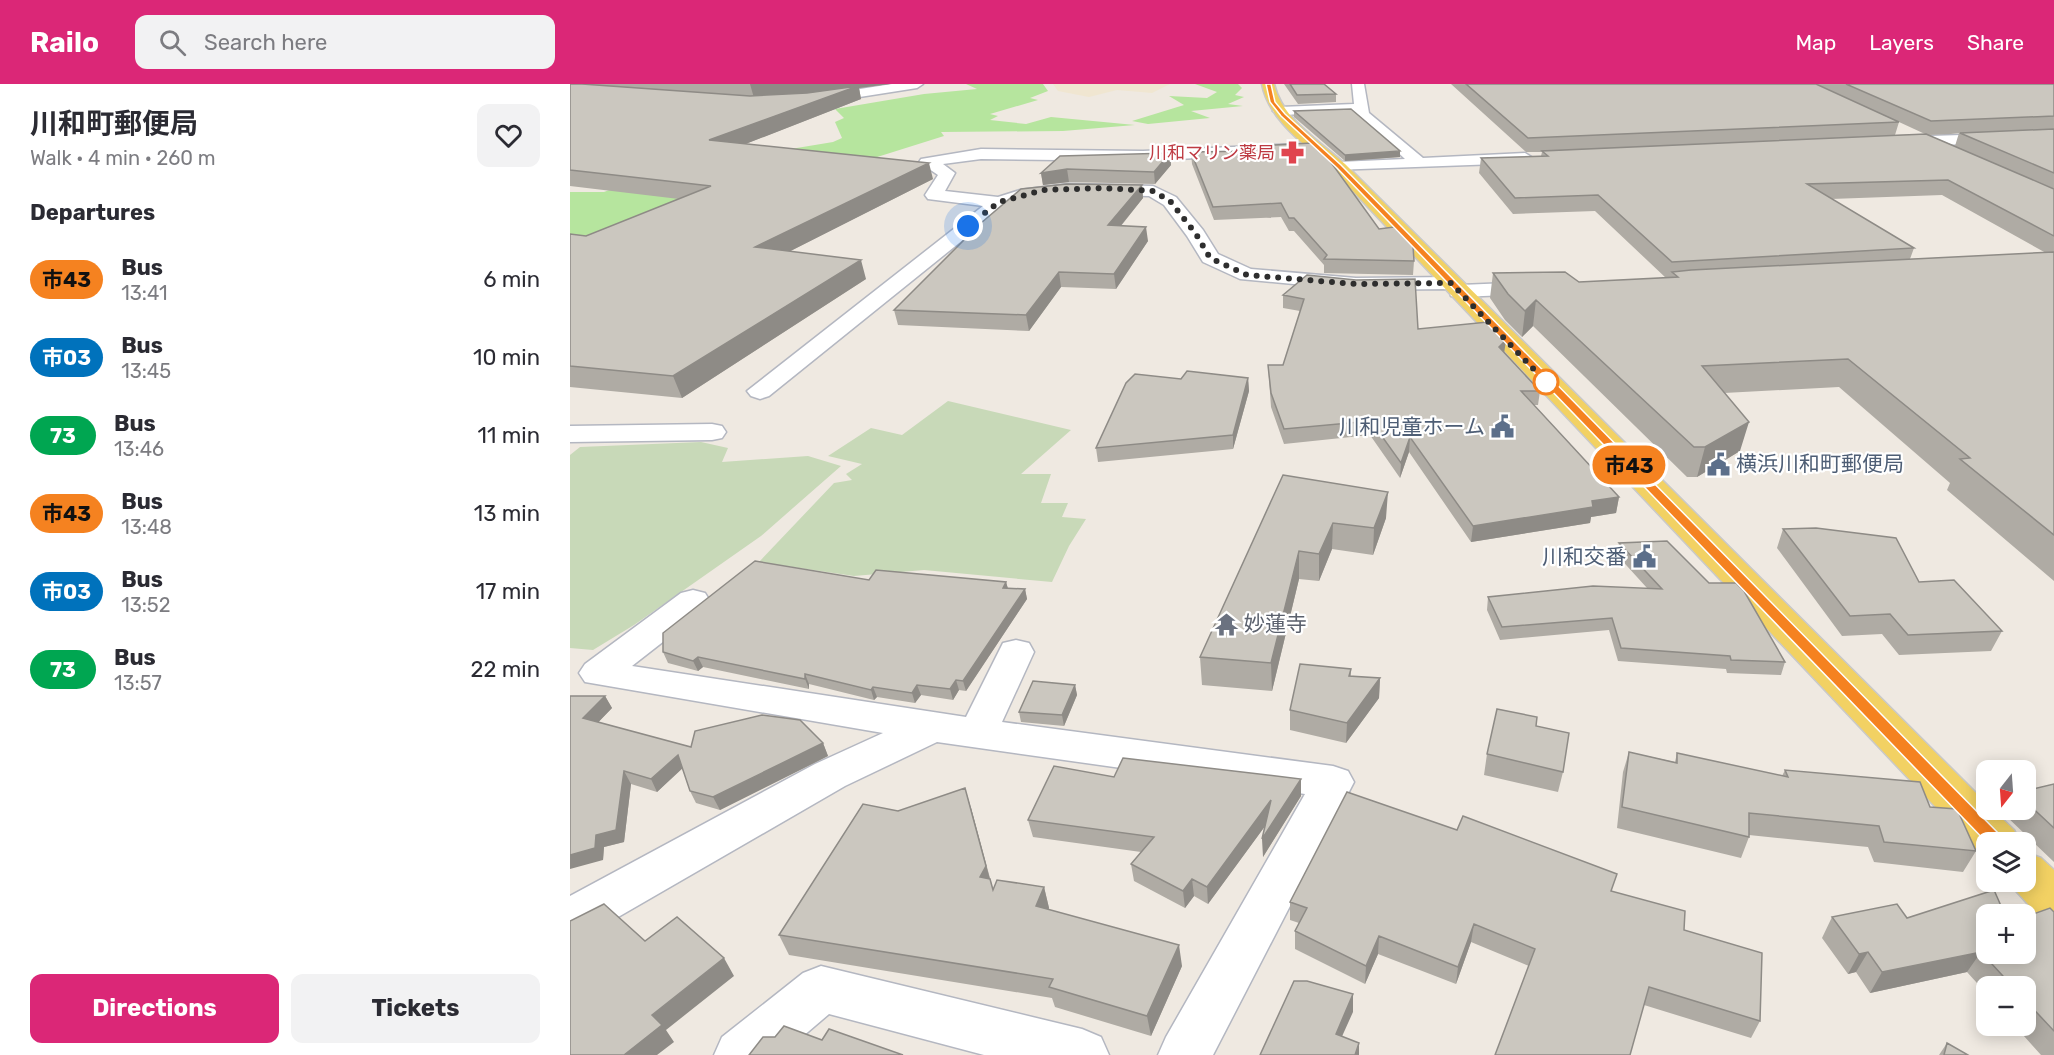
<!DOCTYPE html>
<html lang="en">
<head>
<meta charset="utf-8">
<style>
  body { margin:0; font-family:Rubik,"Noto Sans JP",sans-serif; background:#f2f2f3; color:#2b2b33; height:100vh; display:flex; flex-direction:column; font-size:22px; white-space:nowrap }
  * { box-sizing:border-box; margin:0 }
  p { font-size:20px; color:#7c7c81 }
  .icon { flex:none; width:33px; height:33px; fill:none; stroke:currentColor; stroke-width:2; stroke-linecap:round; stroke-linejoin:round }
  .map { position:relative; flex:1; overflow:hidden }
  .details { display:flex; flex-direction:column; background:#fff; width:570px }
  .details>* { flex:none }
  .badge { padding:0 12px; border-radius:20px; font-size:21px; line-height:39px }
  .needle { width:39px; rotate:197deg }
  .controls { position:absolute; left:1406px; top:676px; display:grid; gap:12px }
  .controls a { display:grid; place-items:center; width:60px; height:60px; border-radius:12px; background:#fff; box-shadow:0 3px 15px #0003; font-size:30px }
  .you { position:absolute; width:30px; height:30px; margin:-15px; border:4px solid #fff; border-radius:50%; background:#1a73e8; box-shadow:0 0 0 9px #1a73e833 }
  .map>.badge { position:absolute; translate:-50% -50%; box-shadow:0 0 0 3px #fff }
  h2 { padding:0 30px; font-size:22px; line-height:54px }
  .round { display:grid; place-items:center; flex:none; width:63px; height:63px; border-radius:12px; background:#f2f2f3 }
  .head { display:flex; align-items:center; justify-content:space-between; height:102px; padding:0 30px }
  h1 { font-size:28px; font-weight:700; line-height:45px }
  .action { display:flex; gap:12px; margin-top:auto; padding:12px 30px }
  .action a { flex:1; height:69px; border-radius:12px; background:#db2777; color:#fff; font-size:24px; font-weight:700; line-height:69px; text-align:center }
  .action a+a { background:#f2f2f3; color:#2b2b33 }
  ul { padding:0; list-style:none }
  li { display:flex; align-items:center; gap:18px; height:78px; padding:0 30px }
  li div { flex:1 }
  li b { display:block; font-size:22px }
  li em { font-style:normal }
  li .badge { min-width:66px; font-weight:700; text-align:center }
  header { display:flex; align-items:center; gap:36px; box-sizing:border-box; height:84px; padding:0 30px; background:#db2777; color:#fff }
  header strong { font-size:28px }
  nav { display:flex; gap:33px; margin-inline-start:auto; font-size:21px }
  .search { width:420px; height:54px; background:#f2f2f3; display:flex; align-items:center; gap:15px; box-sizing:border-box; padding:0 21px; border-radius:12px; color:#7c7c81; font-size:22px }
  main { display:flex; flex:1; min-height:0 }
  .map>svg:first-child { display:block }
  .education { fill:#f0e6d1 }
  .green { fill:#b6e59e }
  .cemetery { fill:#c8d9b8 }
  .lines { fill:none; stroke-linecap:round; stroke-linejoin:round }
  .minor-casing { stroke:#b4b7c1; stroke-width:3 }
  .primary-casing { stroke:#c9c9c9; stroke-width:3 }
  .minor { fill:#fff; fill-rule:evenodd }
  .primary { fill:#f2d163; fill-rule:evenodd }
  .wall { fill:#afaba4; fill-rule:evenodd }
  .shaded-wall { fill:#8e8b86 }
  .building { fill:#cbc7bf; stroke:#8e8b86; stroke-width:1.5 }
  .line { fill:#f58220; stroke:#fff; stroke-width:1.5 }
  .walk { stroke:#2e2e2e; stroke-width:6; stroke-dasharray:0 10.8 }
  .stop-dot { fill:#fff; stroke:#f58220; stroke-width:3 }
  .labels { text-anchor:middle; stroke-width:4.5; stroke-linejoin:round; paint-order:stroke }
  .far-health-label { font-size:18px; fill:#be3a42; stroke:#fff; text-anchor:end }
  .service-label { font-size:21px; fill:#4e5e75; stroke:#fff; text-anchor:end }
  .worship-label { font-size:21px; fill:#5b616d; stroke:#fff; text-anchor:start }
</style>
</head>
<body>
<header>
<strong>Railo</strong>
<div class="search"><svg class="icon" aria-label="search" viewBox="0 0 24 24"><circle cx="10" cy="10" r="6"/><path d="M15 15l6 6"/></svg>Search here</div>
<nav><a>Map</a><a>Layers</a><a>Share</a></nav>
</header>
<main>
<section class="details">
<div class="head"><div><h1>川和町郵便局</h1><p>Walk · 4 min · 260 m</p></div><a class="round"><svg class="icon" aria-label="heart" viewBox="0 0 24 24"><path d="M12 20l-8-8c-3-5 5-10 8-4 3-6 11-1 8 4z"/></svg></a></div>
<h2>Departures</h2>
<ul>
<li><span class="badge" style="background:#f58220;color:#111">市43</span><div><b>Bus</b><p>13:41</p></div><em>6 min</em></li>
<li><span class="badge" style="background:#0072bc;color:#fff">市03</span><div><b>Bus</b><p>13:45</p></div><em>10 min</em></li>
<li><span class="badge" style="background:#00a651;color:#fff">73</span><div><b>Bus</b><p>13:46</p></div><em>11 min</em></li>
<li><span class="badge" style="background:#f58220;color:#111">市43</span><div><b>Bus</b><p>13:48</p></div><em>13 min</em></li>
<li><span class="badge" style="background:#0072bc;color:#fff">市03</span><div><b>Bus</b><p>13:52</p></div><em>17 min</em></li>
<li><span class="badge" style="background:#00a651;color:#fff">73</span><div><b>Bus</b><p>13:57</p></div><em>22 min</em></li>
</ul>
<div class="action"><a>Directions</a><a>Tickets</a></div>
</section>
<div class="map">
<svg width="1484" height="971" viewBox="0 0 1484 971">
  <rect width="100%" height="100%" fill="#efe9e1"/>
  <path class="education" d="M483 0H600L582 9 547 6 519 13 488 7Z"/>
  <path class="green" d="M396 0H473L478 7 460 14 468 16 420 30 428 32 420 36 456 40 481 33 565 41 493 47 371 48 374 52 304 74 115 112 0 168V108H34L94 86 263 58 272 54 265 38 274 34 265 25 354 10 407 5Z
    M625 0H668L672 4 665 11 674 13 658 20 673 22 621 27 640 34 578 40 562 37 614 21 599 12 637 14 647 8Z"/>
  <path class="cemetery" d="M378 317 501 346 451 390H481L471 419H498L492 433 516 435 499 462 482 498 354 486 284 492 189 478 264 399 282 396 276 390 292 380 258 372 301 344 332 351Z
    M131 358 158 364 152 378 238 372 271 382 191 452 64 541 23 566 0 564V371L10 363Z"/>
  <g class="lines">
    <defs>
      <path id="minor" d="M322 0H353L347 4 245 20 238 16 245 12Z
        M782 0H794L799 29 853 74 955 69 963 74 955 79 763 86 761 83 769 78 835 75 785 28 710 31 703 27 710 23 784 20Z
        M1484 48V56L1327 63 1319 58 1327 53Z
        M730 60 735 62 738 65 735 68 573 77 411 75 373 80 385 89 375 107 428 113 450 106 499 100 583 102 606 113 633 146 648 170 681 185 786 194 881 193 888 195 890 201 965 198 973 199 976 204 973 209 965 210 889 213 881 212 879 205 786 206 670 195 633 178 617 152 594 121 579 112 499 110 453 116 435 122 199 312 190 315 181 312 177 307 413 122 358 115 355 111 368 91 349 78 351 75 411 65 573 67Z
        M142 340 152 342 156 348 152 354 142 356 0 358V342Z
        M123 506 135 509 140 517 135 525 62 582 396 633 433 559 446 556 459 559 464 568 432 638 763 682 778 687 784 698 643 971H588L596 953 735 710 367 658 275 702 17 851 0 857V812L245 680 313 649 15 598 9 589 15 580 111 509Z
        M251 882 512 945 531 953 539 971H414L259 930 211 971H144L152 953 233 889Z"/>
      <path id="primary" d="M692 0H704C712 35 749 57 775 80L1416 719V726H1423L1444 746 1450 759H1416V773L1412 772 763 86C737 62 699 37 692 0Z
        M1455 768 1471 774 1484 786V836L1467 830 1438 798H1455Z"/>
    </defs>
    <use href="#minor" class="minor-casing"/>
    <use href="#primary" class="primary-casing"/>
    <use href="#minor" class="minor"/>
    <use href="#primary" class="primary"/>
  </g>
  <path class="wall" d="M0 0H320L289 4 291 15 175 60 363 95 220 167 296 195 112 314 0 303V150L16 152 109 115 0 102Z
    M714 0H754L766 10V18L728 20Z
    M881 0H1484V497L1377 406 1380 399 1269 303 1154 309 1170 367 1127 393H1117L963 242 952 253 935 236 920 214 923 189 1009 198 1096 194 1025 127 943 130 909 89 911 74 971 72 972 68H956ZM1329 38 1355 50 1325 51ZM1389 49 1385 62 1358 51 1381 50ZM1372 111 1476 169 1340 175 1344 164 1261 115Z
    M724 27 830 73 775 77 724 33Z
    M684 67 809 145 844 177 843 191 754 189V181L724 147H719L711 133 644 136 622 80 621 68Z
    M600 69 601 81 585 100 499 98 473 101 471 89Z
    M572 101 573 114 551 142 578 157 546 205 491 203 459 247 328 241 324 226Z
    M737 191 848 245 934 269 970 307 968 321H964L1049 413 1046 429 1021 433 1020 439 901 458 839 368 830 394 800 351 714 360 701 323 698 281H713L730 227 713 224V211Z
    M678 294 679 307 663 365 528 378 526 364 611 295Z
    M713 391 816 434 803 471 762 465 749 497 729 495 702 607 632 601 630 573Z
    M1213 445 1349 498 1432 547 1421 567 1329 571 1312 550 1272 552 1207 464Z
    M1049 459 1215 578 1211 591 1157 589 1156 585 1048 577 1039 546 930 556 917 526 918 513 1077 504 1047 471Z
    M299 496 436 498 438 505H455L457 515 396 607 389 606 383 616 351 611 345 619 307 613 304 616 239 600V605L133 583 128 587 98 579 93 568Z
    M781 585V592L810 594 809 614 776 659 720 646V626Z
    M505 601 507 611 494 642 451 638 449 628Z
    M0 612H35L42 624 28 638 121 663 253 659 258 672 150 726 126 719 120 707 112 684 87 708 61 700 54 758 34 763 33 776Z
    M966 642 993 688 988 708 914 691 917 670Z
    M1059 668 1105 678 1107 669 1212 692 1215 686 1360 723 1406 767 1393 788 1304 778 1298 763 1179 751V753L1171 774 1047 744 1053 688Z
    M544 693 731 712 693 773 695 742 638 820 624 812 615 824 564 797 561 780 571 768 463 753 458 736Z
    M1484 700V778L1434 730 1437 726H1455V707Z
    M401 724 423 805 474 803 479 824 478 826 612 882 581 952 485 923 482 914 219 871 209 851 328 727Z
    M1042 807 1114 846 1190 937 1181 954 1074 921 959 882 901 858 886 900 808 870 795 900 725 865V847L729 839 720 836V818Z
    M1484 828V971H1471L1445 942H1455V903H1416V909L1397 888 1300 909 1286 888 1278 890 1252 854 1262 833 1337 834 1416 870Z
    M1377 959 1398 971H1369Z"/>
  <path class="shaded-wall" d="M180 0H320L289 4 291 15 145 72 139 56 184 14Z
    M830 67V73L775 77V71Z
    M600 69 601 81 585 100 584 88Z
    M359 79 363 95 191 182 185 163Z
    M497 85 499 98 473 101 471 89Z
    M572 101 573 114 540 155 538 141Z
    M576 143 578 157 546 205 544 190Z
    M291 176 296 195 112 314 103 292Z
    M489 188 491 203 459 247 456 231Z
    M966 216 963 242 952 253 955 227Z
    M936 256 934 270 929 263Z
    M678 294 679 307 663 365V351Z
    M1179 338 1170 367 1127 393 1135 363Z
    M840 353 839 368 830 394 831 379Z
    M818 408 816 434 803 471 804 444Z
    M1049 413 1046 429 1021 433 1020 439 901 458 903 442 1022 417Z
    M763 439 762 465 749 497V470Z
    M729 467V495L702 607 701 579Z
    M436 498 439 508 433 504Z
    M455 505 457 515 396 607 393 597Z
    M128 573 133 583 128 587 123 577Z
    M235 590 239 600V605L235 595Z
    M810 594 809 614 776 659 777 639Z
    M386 596 389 606 383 616 380 605Z
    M347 601 351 611 345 619 342 609Z
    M505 601 507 611 494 642 492 631Z
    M303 603 307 613 304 616 301 606Z
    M35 612 42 624 20 647 13 634Z
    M253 659 258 672 150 726 143 713Z
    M108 671 114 683 87 708 81 695Z
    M54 687 61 700 54 758 34 763 33 776 0 785V771L26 751Z
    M731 695V712L693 773 692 755Z
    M395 704 401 724 422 803 410 793Z
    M701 716V734L638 820 637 803Z
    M622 795 624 812 615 824 613 807Z
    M474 803 479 824 471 843 466 822Z
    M904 840 901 858 886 900 888 883Z
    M809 852 808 870 795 900 796 882Z
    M609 861 612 882 581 952 577 932Z
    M1298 868 1286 888 1278 890 1289 870Z
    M1411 868 1397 888 1300 909 1312 888Z
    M154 874 164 892 96 946 104 958 87 971H54L82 931Z
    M783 910V928L765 968 766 950Z
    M789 959V971H785Z"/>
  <path class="building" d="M0 0H12L180 12 237 9 288 2 139 56 359 79 185 163 291 176 103 292 0 282V150L16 152 141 102 0 86Z
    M720 0H754L766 10 727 11Z
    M896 0H1246L1329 38 958 54Z
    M1276 0H1484V32L1361 37Z
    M781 25 830 67 775 71 724 27Z
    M1484 45V89L1390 49Z
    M1356 50 1484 105V152L1378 96 1237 100 1344 164 1102 178 1028 111 945 114 911 74 978 72 972 67Z
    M742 59 755 70 809 145 824 143 843 162 844 177 754 175 757 171 724 134H719L711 119 643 123 621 68 684 67 685 62Z
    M600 69 584 88 497 85 471 89 490 72Z
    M497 100 572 101 538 141 576 143 544 190 489 188 456 231 324 226 411 139 451 105Z
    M1484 168V451L1390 375 1400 374 1278 275 1132 282 1179 338 1135 363H1124L966 216 955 227 938 210 923 189 995 188 1009 198 1108 193 1102 188 1121 186Z
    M737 191 786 196 845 195 848 245 918 238 936 256 929 263 970 307H951L1049 413 1022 417 1023 423 903 442 840 353 831 379 801 337 714 345 701 309 698 281H713L734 215 713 211Z
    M617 287 678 294 663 351 526 364 556 299 565 290 611 295Z
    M713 391 818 408 804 444 763 439 749 470 729 467 701 579 630 573Z
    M1246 444 1326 454 1349 498 1384 496 1432 547 1338 551 1320 530 1280 532 1213 445Z
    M1097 457 1139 499H1166L1174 507 1215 578 1161 576 1160 572 1051 564 1042 534 932 543 918 513 1023 502 1092 505 1049 459Z
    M185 477 299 496 306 486 436 498 433 504 455 505 393 597 386 596 380 605 347 601 342 609 303 603 301 606 235 590V595L128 573 123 577 93 568V549Z
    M730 580 781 585 779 592 810 594 777 639 720 626Z
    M463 597 505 601 492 631 449 628Z
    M0 612H35L13 634 121 663 125 647 192 631 230 636 253 659 143 713 120 707 108 671 81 695 54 687 46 746 26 751 25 764 0 771Z
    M927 625 967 633 966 642 999 649 993 688 917 670Z
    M1059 668 1107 679V669L1218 693 1215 686 1350 698 1360 723 1387 725 1406 767 1314 758 1309 742 1179 729V753L1052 723Z
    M553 674 731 695 692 755 701 716 637 803 622 795 613 807 561 780 584 753 458 736 484 682 544 693Z
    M1484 700V744L1455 717V707Z
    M395 704 416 782 410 793 420 795 423 806 427 796 474 803 466 822 609 861 577 932 479 903 483 895 209 851 293 720 328 727Z
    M777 708 887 746 893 732 1047 790 1041 807 1115 827 1114 846 1192 869 1190 937 1079 903 1060 971H925L965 865 904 840 888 883 809 852 796 882 725 847 737 824 720 818Z
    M1424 806 1435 831H1416V870H1455V833L1480 824 1484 828V947L1455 916V903H1443L1411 868 1312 888 1298 868 1289 870 1262 833 1327 820 1337 834Z
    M34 820 75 857 107 833 154 874 82 931 92 941 54 971H0V837Z
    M724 897H737L783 910 766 950 789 959 785 971H690Z
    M214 942 252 956 259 945 333 971H179L193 953H205Z
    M1377 959 1398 971H1374Z"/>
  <path class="line" d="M696 0H701L705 18 715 30 771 81 1433 754 1436 759 1433 764H1422L767 84 711 32 700 18Z"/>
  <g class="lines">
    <path class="walk" d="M398 142 429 118 474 106 533 104 583 107 600 117 626 150 640 174 677 191 786 200 881 199 976 298"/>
  </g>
  <defs>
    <symbol id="pharmacy-bare" viewBox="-9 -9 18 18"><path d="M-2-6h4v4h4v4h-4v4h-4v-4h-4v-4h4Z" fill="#e0444e" stroke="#fff" stroke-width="2.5" paint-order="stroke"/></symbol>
    <symbol id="civic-bare" viewBox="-9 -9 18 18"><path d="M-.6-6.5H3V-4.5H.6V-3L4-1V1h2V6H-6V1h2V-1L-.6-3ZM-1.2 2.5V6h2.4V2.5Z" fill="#5c6f8a" stroke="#fff" stroke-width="2.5" paint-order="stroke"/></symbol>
    <symbol id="temple-bare" viewBox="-9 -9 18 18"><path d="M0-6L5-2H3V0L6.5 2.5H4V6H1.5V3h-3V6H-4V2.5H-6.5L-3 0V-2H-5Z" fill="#6b7280" stroke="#fff" stroke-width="2.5" paint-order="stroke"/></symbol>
  </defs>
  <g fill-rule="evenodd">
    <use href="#pharmacy-bare" x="706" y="52" width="33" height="33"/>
    <use href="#civic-bare" x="916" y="326" width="33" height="33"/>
    <use href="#civic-bare" x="1132" y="364" width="33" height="33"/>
    <use href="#civic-bare" x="1058" y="456" width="33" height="33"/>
    <use href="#temple-bare" x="640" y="524" width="33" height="33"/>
  </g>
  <circle class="stop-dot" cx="976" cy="298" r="12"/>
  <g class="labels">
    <g class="far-health-label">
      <text x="705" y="75">川和マリン薬局</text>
    </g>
    <g class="service-label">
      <text x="915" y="350">川和児童ホーム</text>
      <text x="1166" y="387" text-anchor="start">横浜川和町郵便局</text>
      <text x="1056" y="480">川和交番</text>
    </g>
    <g class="worship-label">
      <text x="674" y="547">妙蓮寺</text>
    </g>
  </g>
</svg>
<div class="controls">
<a><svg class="needle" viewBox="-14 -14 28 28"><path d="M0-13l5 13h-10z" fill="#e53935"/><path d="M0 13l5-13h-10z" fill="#7c7c81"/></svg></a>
<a><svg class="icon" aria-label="layers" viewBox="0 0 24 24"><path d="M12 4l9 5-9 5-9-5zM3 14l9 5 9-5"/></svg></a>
<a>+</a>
<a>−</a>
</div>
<div class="you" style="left:398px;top:142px"></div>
<b class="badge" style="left:1059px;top:381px;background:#f58220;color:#111">市43</b>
</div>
</main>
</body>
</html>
